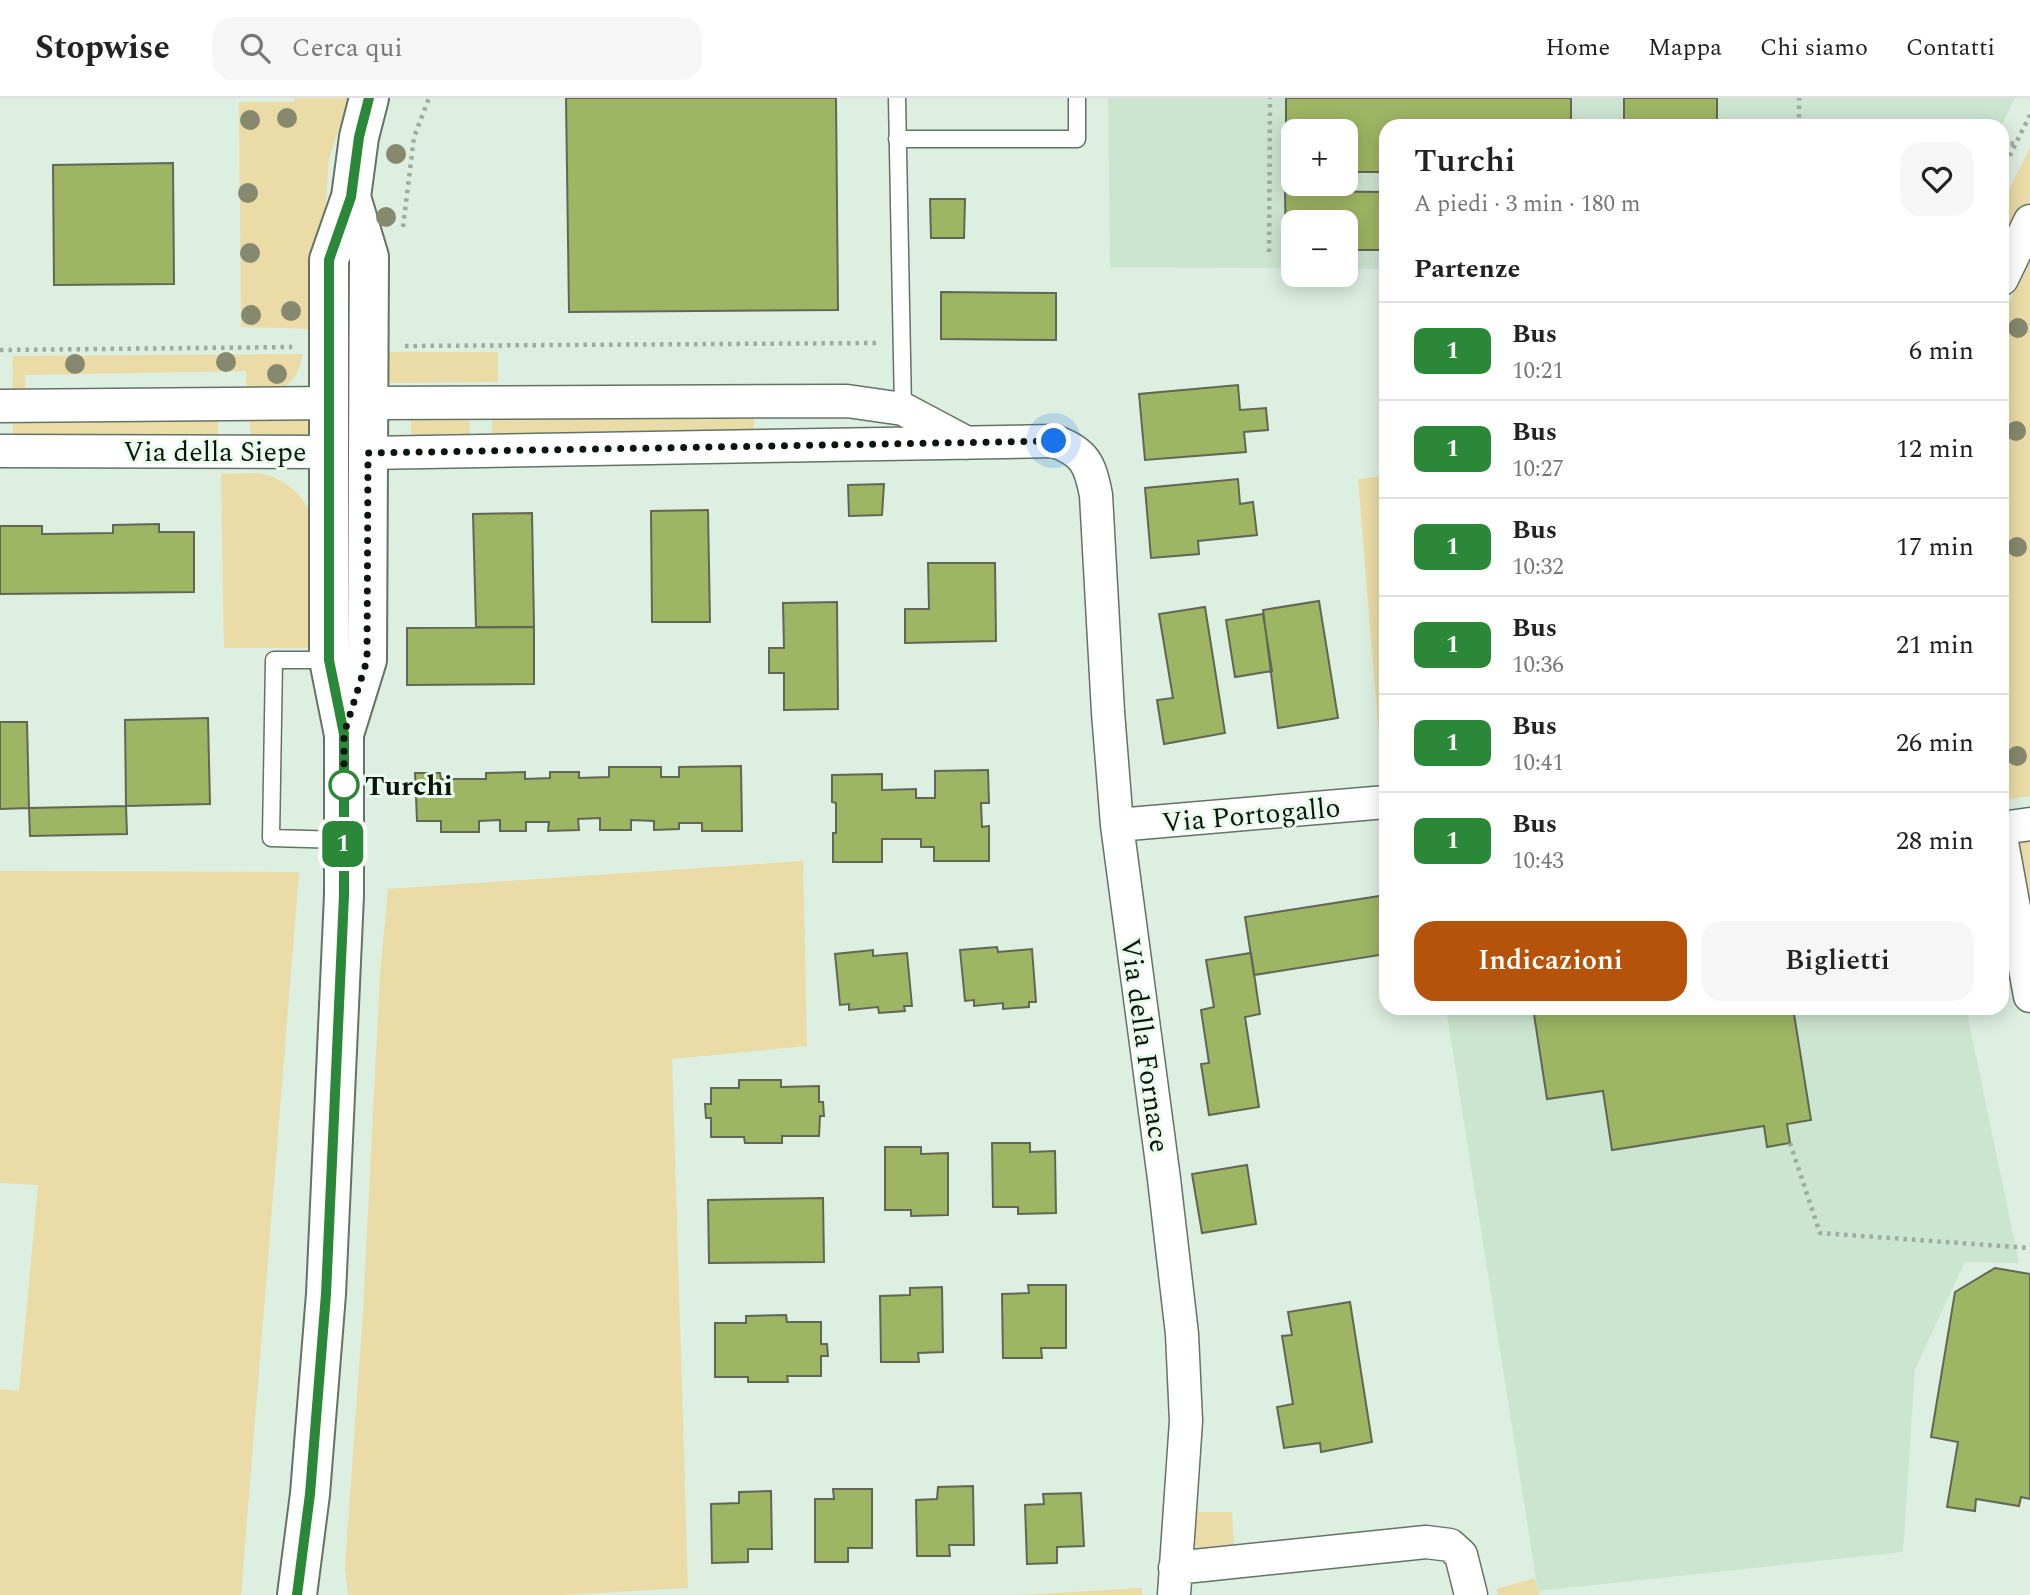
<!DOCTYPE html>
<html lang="it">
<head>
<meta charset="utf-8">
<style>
  body { margin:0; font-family:Spectral,serif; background:#f6f6f6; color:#222; height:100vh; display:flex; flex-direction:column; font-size:26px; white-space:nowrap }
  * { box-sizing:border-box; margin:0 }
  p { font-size:23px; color:#767676 }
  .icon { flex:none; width:38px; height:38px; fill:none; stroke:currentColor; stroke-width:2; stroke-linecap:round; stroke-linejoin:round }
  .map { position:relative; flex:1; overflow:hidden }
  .side { position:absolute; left:1379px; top:21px; width:630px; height:896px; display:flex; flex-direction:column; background:#fff; border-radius:21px; box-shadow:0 4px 18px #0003 }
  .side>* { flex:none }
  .badge { padding:0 14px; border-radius:10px; font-size:24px; line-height:46px }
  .controls { position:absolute; left:1281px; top:21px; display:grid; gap:14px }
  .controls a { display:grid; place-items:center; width:77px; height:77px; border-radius:14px; background:#fff; box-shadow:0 4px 18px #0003; font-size:35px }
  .you { position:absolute; width:35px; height:35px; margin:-18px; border:5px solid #fff; border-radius:50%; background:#1a73e8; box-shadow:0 0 0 10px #1a73e833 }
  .map>.badge { position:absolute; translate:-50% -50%; box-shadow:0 0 0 4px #fff }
  h2 { padding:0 35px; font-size:26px; line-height:63px }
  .round { display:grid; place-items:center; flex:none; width:74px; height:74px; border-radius:21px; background:#f6f6f6 }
  .head { display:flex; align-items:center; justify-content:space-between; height:119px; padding:0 35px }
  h1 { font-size:33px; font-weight:600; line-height:52px }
  .action { display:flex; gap:14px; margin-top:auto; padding:14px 35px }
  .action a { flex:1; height:80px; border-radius:21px; background:#b45309; color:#fff; font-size:28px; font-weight:600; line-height:80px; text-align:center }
  .action a+a { background:#f6f6f6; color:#222 }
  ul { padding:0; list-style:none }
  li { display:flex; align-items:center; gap:21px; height:98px; padding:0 35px; border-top:2px solid #e0e0e0 }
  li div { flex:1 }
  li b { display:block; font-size:26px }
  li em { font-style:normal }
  li .badge { min-width:77px; font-weight:700; text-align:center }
  header { display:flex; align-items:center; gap:42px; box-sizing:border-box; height:98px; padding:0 35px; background:#fff; border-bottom:2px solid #e0e0e0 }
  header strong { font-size:33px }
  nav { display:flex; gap:38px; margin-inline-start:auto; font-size:24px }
  .search { width:490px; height:63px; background:#f6f6f6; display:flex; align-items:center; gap:18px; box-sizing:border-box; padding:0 24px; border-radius:21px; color:#767676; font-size:26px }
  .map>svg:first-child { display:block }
  .built { fill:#cce5d0; fill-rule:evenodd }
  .green { fill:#ebdba7 }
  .building { fill:#9eb564; stroke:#616755; stroke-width:2 }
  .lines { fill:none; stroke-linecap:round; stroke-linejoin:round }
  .lane-casing { stroke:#637366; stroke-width:19 }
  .street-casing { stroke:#637366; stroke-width:35 }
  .secondary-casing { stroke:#637366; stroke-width:42 }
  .path { stroke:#9daca0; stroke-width:4.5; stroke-dasharray:3.5 5; stroke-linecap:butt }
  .lane { stroke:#fff; stroke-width:16 }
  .street { stroke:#fff; stroke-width:32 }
  .secondary { stroke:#fff; stroke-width:38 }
  .tree { fill:#86896d }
  .line-casing { stroke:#fff; stroke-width:16 }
  .line { stroke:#2c8839; stroke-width:10 }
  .walk { stroke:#0e140f; stroke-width:7; stroke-dasharray:0 12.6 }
  .stop-dot { fill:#fff; stroke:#2c8839; stroke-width:3.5 }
  .labels { text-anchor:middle; stroke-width:6; stroke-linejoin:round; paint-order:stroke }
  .street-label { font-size:28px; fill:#0e140f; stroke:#eafded }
  .stop-label { font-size:28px; font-weight:bold; fill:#0e140f; stroke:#eafded; text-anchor:start }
</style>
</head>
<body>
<header>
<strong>Stopwise</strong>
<div class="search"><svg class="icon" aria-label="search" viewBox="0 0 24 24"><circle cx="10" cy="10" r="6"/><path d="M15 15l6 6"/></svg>Cerca qui</div>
<nav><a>Home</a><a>Mappa</a><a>Chi siamo</a><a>Contatti</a></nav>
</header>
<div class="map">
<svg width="2030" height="1497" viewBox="0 0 2030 1497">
  <rect width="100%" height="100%" fill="#ddefe0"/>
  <path class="built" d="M1108 0H2015L2001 28H1386V171L1346 170V124H1293V170L1110 169ZM1293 33H1346V86H1293Z
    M1446 910H1966L2019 1165 1965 1164 1915 1271 1903 1454 1538 1493Z"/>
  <path class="green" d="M295 0H349L329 61 317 231 241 229 239 4H294Z
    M2030 49V101L2002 158V106Z
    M2030 162V698L2004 702 2002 689V219Z
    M384 254H498V284L385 285Z
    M303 256C295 293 280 291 247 297L246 273 25 277V301L12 302 13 258Z
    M492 313H754V334L492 336Z
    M411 317H469L470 336 411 337Z
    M218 318V339H13V319Z
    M309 321V339L250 340V322Z
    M259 375C283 380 303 395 312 419L318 550H224L221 376Z
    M1386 378V675L1382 676 1358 381Z
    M2030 743V826L2016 744Z
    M803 763 807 948 672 961 688 1490 562 1497H348L345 1469 363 1214 380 876 388 791Z
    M0 773 299 774 241 1497H0V1291L19 1293 38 1087 0 1085Z
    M1196 1414H1232L1234 1449 1195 1451Z
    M1535 1480 1539 1497H1498L1496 1491Z
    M1142 1490V1497H1021Z"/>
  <path class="building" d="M566 0H836L838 212 569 214Z
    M1286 0H1571V28H1386V74H1346V33H1293V74H1286Z
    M1624 0H1717V28H1624Z
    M173 65 174 186 54 187 53 67Z
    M1285 93 1386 94V152H1346V124H1293V152H1286Z
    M930 101H965L964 140H931Z
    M941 194 1056 195V242L941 241Z
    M1238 287 1240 312 1266 310 1268 332 1244 334 1246 354 1145 362 1139 296Z
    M1238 381 1240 406 1253 404 1257 437 1198 443 1199 456 1151 460 1145 390Z
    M884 386 882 417 849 418 848 387Z
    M708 412 710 524H652L651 413Z
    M532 415 534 529H476L473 416Z
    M159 426V434H194V494L0 496V428H42V436L113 435V427Z
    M928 465H995L996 543 905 545V511H929Z
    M1319 503 1338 620 1278 630 1263 512Z
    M837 504 838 611 784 612V575H769V550H784L783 505Z
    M1205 509 1225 635 1164 646 1157 602 1173 600 1159 516Z
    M1263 516 1272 573 1235 579 1226 522Z
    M534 529V586L407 587V530Z
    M208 620 210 706 126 708 125 622Z
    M0 624H27L29 710 0 711Z
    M741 668 742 733H702V725H679V731L654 732V723L631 722V732H600V720L578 721 579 732 548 733 549 724H526V733H500V722L479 723V734H441V723H417L415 675H440L441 681H486V675L525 674V681L550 680V674H579V680L609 679V669H661V679H679V669Z
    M988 672 989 705H981L982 729 989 728V763H934V749H921V741H882V764H833V735H836V705L832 704V677L882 676V692L916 691V700H935V673Z
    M126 708 127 736 30 738 29 710Z
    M1386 797V856L1254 877 1245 819Z
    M997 849 998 854 1032 851 1036 904H1029V909L1003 911V905L974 908V902L965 903 960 852Z
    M873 852V858L907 855 912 908H904L905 913 879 915 878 909 849 912V906L840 907 835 856Z
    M1251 855 1260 916 1245 919 1259 1009 1209 1017 1201 966 1209 965 1201 912 1214 909 1206 862Z
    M1533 910H1793L1811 1022 1787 1026 1790 1045 1767 1049 1764 1028 1612 1052 1603 993 1547 1001Z
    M739 982H781V989L819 988V1004H823L824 1018H820L819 1038H782V1045H745L744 1039H711V1020H706L705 1006H711V990H739Z
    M992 1045H1030V1054L1055 1053 1056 1115 1018 1116V1109H993Z
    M885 1049H921V1056L948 1055V1117L911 1118V1112H885Z
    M1247 1067 1256 1126 1202 1135 1192 1076Z
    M823 1100 824 1164 709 1165 708 1102Z
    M1995 1170 2030 1176V1401L2021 1399 2019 1408 1976 1401 1975 1413 1947 1409 1958 1344 1931 1339 1955 1194Z
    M1028 1187H1066V1250H1041L1042 1260H1003L1002 1196 1029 1195Z
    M942 1189 943 1254 918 1255 919 1264H881L880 1198 910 1197V1190Z
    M1350 1204 1372 1344 1321 1354 1320 1345 1284 1350 1277 1309 1293 1306 1282 1238 1292 1237 1288 1214Z
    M786 1217 787 1224H821V1246H827L828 1258H821V1278H787L788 1284H748V1279H715V1225H746V1218Z
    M973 1388 974 1447H949L950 1458H917L916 1402 937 1401 938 1389Z
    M833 1391H872V1450H848V1464H815V1401H834Z
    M771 1393 772 1451H748V1464L712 1465 711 1406 739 1405V1394Z
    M1081 1395 1084 1448 1057 1449V1465L1027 1466 1025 1407 1044 1406 1043 1396Z"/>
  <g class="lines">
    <defs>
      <path id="lane" d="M897 0 903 311
        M897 41H1077V0
        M329 562H274L271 740 343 742"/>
      <path id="street" d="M2002 181 2030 123
        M368 305 847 303 903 311 967 345
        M0 308 329 305
        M0 353 329 354
        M368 355 1054 343C1085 354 1090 366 1096 397L1108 614 1117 727 1164 1081 1182 1236 1186 1323 1174 1497
        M1117 727 1386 704
        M2002 730 2030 726
        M2002 744 2030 898
        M1175 1470 1426 1444 1450 1447 1461 1457 1471 1497"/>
      <path id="secondary" d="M345 633 367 562 369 159 351 99
        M297 1497 310 1396 326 1196 344 797V637L329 562V162L351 99 359 39 369 0"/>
    </defs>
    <use href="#lane" class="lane-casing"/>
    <use href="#street" class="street-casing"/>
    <use href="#secondary" class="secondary-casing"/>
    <path class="path" d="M1799 28V0
      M2002 45 2016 46
      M2002 73 2030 17
      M403 129 414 39 429 0
      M1269 154 1270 0
      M405 248 876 245
      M0 252 292 249
      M1790 1045 1820 1135 2030 1150"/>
    <use href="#lane" class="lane"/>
    <use href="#street" class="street"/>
    <use href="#secondary" class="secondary"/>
  </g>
  <g class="tree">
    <circle cx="287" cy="20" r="10"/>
    <circle cx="250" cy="22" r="10"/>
    <circle cx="396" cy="56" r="10"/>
    <circle cx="248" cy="95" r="10"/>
    <circle cx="386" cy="119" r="10"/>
    <circle cx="250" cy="155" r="10"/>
    <circle cx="291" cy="213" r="10"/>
    <circle cx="251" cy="217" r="10"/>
    <circle cx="2018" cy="230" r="10"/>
    <circle cx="226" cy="264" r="10"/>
    <circle cx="75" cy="266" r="10"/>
    <circle cx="277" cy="276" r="10"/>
    <circle cx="2016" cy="333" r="10"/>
    <circle cx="2017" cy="449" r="10"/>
    <circle cx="2017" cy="658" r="10"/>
  </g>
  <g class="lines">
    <defs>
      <path id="line" d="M297 1497 310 1396 326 1196 344 797V636L329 562V162L351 99 359 39 369 0"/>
    </defs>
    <use href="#line" class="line-casing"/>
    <use href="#line" class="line"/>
    <path class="walk" d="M344 687V689V636L367 562 368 355 1054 343"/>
  </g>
  <circle class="stop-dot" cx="344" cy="687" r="14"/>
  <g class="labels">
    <g class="street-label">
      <text x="215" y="363">Via della Siepe</text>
      <text transform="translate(1251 716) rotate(-5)" y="10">Via Portogallo</text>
      <text transform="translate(1146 947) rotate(82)" y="10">Via della Fornace</text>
    </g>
    <g class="stop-label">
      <text x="365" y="697">Turchi</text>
    </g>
  </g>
</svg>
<div class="controls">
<a>+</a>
<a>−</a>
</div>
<div class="you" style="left:1054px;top:343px"></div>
<b class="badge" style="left:343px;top:746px;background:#2c8839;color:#fff">1</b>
<section class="side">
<div class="head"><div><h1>Turchi</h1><p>A piedi · 3 min · 180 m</p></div><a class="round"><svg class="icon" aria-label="heart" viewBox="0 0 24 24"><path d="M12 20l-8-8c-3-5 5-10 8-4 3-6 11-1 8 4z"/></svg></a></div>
<h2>Partenze</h2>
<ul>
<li><span class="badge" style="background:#2c8839;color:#fff">1</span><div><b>Bus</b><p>10:21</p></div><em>6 min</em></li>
<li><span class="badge" style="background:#2c8839;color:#fff">1</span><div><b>Bus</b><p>10:27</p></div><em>12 min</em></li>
<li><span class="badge" style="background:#2c8839;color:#fff">1</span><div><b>Bus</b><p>10:32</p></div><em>17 min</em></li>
<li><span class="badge" style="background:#2c8839;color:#fff">1</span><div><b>Bus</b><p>10:36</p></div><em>21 min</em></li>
<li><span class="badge" style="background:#2c8839;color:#fff">1</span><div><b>Bus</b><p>10:41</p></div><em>26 min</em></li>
<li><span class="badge" style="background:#2c8839;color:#fff">1</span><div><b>Bus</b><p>10:43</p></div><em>28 min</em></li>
</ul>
<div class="action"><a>Indicazioni</a><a>Biglietti</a></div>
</section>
</div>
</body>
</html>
